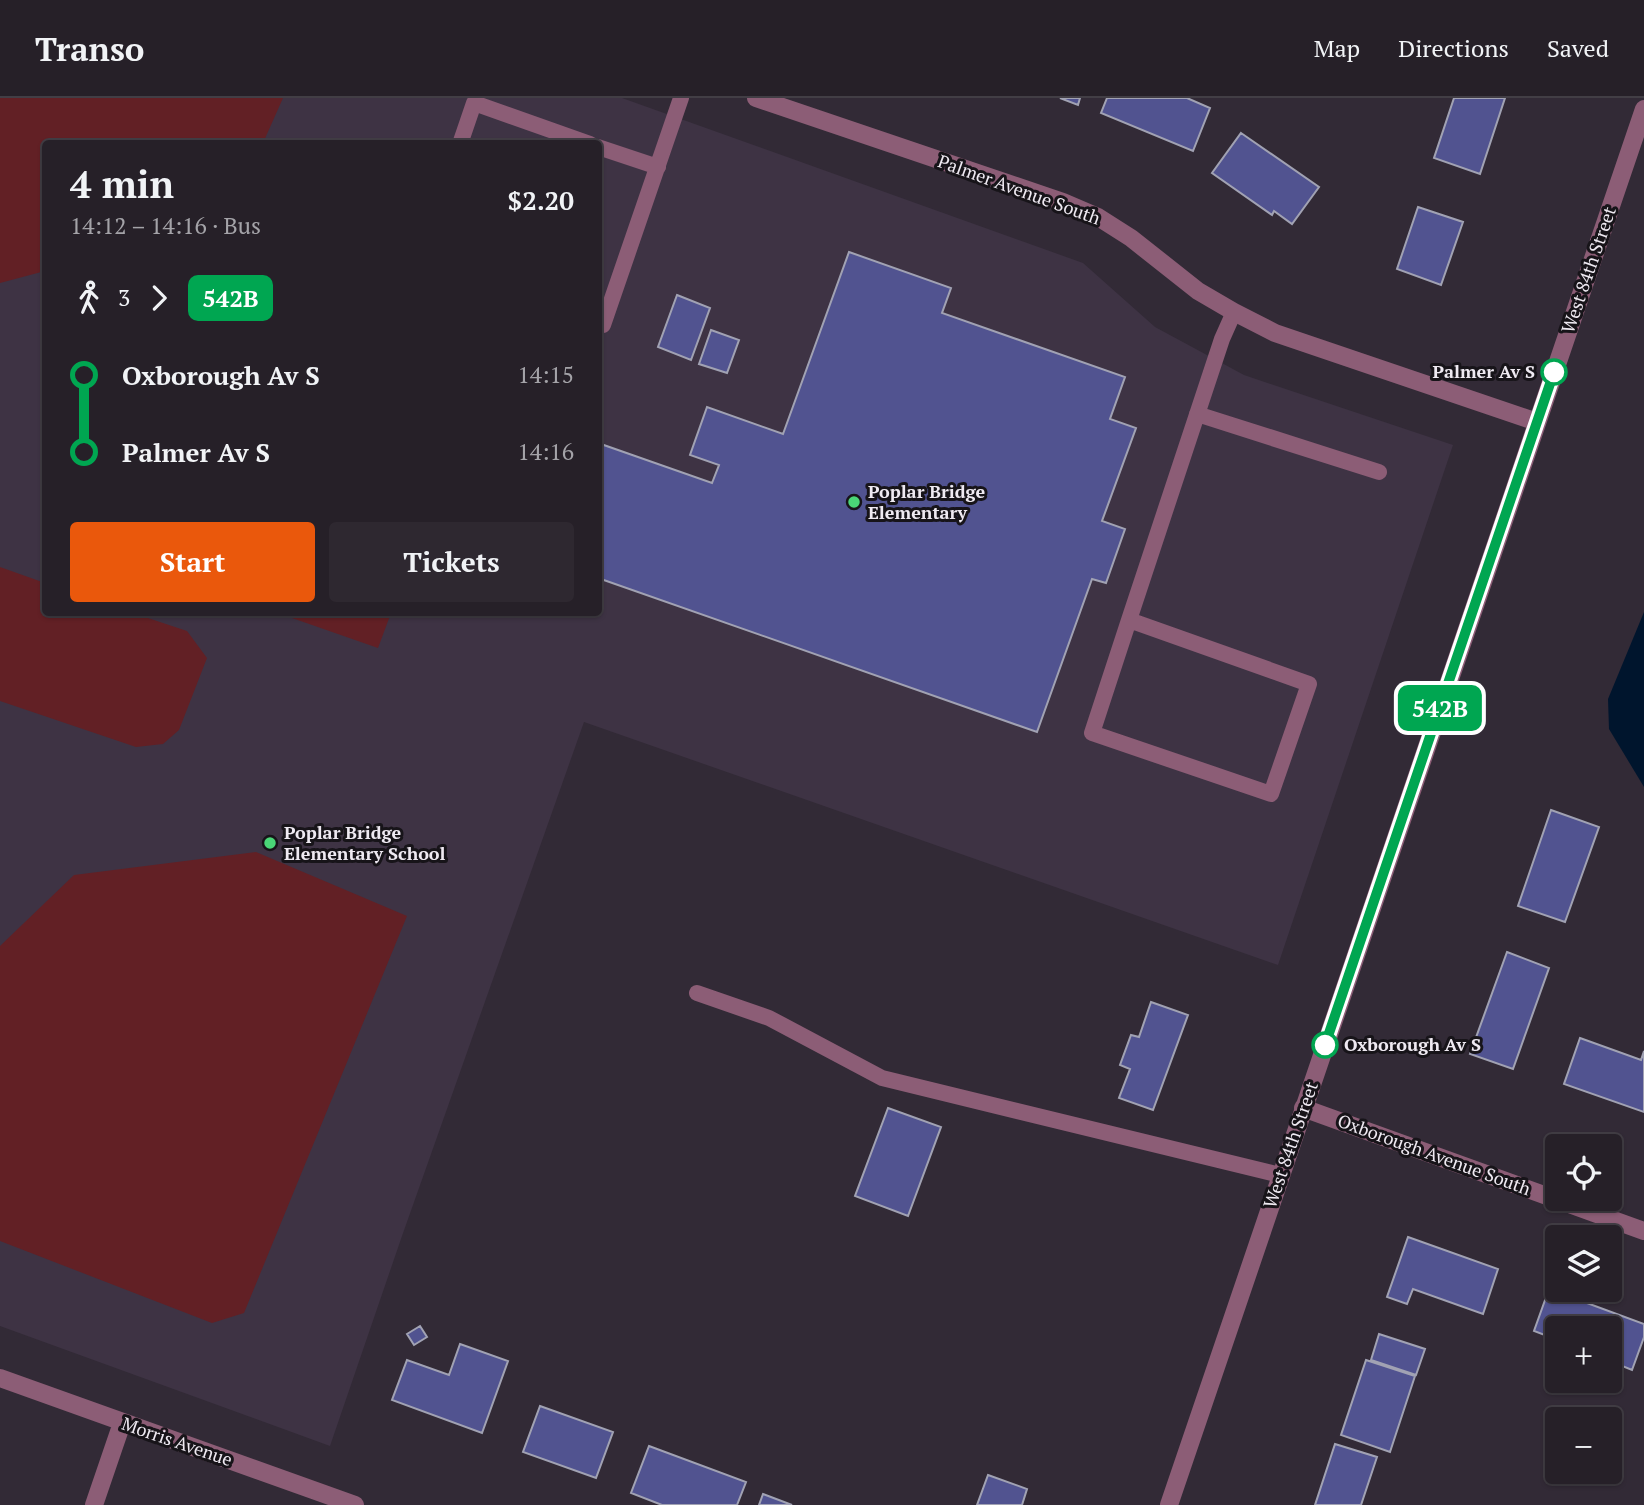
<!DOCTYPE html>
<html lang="en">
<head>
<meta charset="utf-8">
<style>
  body { margin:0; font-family:"PT Serif",serif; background:#2e2830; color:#f1f3f6; height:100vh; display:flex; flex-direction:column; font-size:26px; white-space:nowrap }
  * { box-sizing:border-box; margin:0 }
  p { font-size:23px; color:#a4a3a8 }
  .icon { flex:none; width:38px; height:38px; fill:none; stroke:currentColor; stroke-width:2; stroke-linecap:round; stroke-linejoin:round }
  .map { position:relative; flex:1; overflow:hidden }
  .details { position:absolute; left:42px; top:42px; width:560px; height:476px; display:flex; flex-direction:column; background:#262028; border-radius:7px; box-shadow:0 2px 5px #0004,0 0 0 2px #423e45 }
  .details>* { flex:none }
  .badge { padding:0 14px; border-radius:10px; font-size:24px; line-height:46px }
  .fabs { position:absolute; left:1545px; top:1036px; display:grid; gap:14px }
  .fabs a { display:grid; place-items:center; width:77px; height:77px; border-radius:7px; background:#262028; box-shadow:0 2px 5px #0004,0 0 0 2px #423e45; font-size:35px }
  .map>.badge { position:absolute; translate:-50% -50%; box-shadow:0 0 0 4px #fff }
  .legs { display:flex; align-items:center; gap:10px; height:77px; padding:0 28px; font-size:23px }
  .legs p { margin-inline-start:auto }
  .head { display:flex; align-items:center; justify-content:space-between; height:119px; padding:0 28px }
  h1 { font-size:38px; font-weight:700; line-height:52px }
  .action { display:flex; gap:14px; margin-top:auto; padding:14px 28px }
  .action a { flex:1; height:80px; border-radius:7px; background:#ea580c; color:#fff; font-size:28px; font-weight:700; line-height:80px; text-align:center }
  .action a+a { background:#2e2830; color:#f1f3f6 }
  ul { padding:0 28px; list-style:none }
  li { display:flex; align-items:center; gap:24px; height:77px; font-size:26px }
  li i { display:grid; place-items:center; width:10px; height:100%; margin:0 9px; background:currentColor }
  li i::after { content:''; width:18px; height:18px; margin:-9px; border:5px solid; border-radius:50%; background:#262028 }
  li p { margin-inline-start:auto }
  li:first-child i { background:linear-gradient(#0000 50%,currentColor 0) }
  li:last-child i { background:linear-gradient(currentColor 50%,#0000 0) }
  header { display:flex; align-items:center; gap:42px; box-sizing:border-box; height:98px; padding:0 35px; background:#262028; border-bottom:2px solid #423e45 }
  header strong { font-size:33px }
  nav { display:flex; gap:38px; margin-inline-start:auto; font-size:24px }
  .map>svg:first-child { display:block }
  .built { fill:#3e3344; fill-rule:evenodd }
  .green { fill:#622025 }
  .water { fill:#00152d }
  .building { fill:#515390; stroke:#a1a2b3; stroke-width:2 }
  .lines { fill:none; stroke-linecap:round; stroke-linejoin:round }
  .service { stroke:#8c5d76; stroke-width:16 }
  .minor { stroke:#8c5d76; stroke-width:18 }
  .tertiary { stroke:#8c5d76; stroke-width:18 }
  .line-1-casing { stroke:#fff; stroke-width:16 }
  .line-1 { stroke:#00a651; stroke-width:10 }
  .stop-1-dot { fill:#fff; stroke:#00a651; stroke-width:3.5 }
  .poi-dot { fill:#4ad677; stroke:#171419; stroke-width:2.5 }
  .labels { text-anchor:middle; stroke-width:6; stroke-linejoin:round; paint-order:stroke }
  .street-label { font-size:18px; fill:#efeaf2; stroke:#171419 }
  .stop-label { font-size:18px; font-weight:bold; fill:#efeaf2; stroke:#171419; text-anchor:end }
  .poi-label { font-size:18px; font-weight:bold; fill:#efeaf2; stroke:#171419; text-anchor:start }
</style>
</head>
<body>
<header>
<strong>Transo</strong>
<nav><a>Map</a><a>Directions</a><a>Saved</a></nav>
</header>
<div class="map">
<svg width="1644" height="1407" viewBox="0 0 1644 1407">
  <rect width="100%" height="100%" fill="#322a36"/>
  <path class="built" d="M0 0H622L1083 165 1155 229 1244 277 1453 347 1278 867 584 624 402 1138 330 1348 0 1228ZM46 46H598V514H46Z"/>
  <path class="green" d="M0 0H283L263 45 46 46 45 173 0 185Z
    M0 469 45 485 46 514 133 515 187 533 207 560 179 632 163 646 136 649 0 603Z
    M294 515V514L391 515 378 550 292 520Z
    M256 754 407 818 244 1215 212 1225 0 1143V848L74 777Z"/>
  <path class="water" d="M1644 514V689L1609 631 1608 601Z"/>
  <path class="building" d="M1060 0H1080L1078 7Z
    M1107 0H1187L1210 10 1193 53 1101 15Z
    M1454 0H1505L1480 76 1434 60Z
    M1241 35 1319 89 1292 126 1274 113 1272 117 1212 75Z
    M1418 109 1463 124 1441 187 1397 171Z
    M849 154 951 190 942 215 1125 279 1110 321 1136 330 1102 423 1125 431 1106 485 1092 481 1037 634 598 480V345L712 385 719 367 690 357 707 309 783 336Z
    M677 197 710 210 691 262 658 249Z
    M711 232 739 242 727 275 699 266Z
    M1551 712 1599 729 1565 824 1518 808Z
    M1507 854 1549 870 1513 971 1470 956Z
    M1151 904 1188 917 1153 1012 1119 1000 1130 971 1120 967 1131 937 1139 939Z
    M1580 940 1641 962 1644 953V1014L1564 986Z
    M888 1010 941 1029 908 1118 855 1098Z
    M1408 1139 1498 1171 1483 1216 1413 1191 1407 1206 1387 1199Z
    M1549 1191 1644 1226V1239L1632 1272 1610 1263V1230H1558V1242L1534 1233Z
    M420 1228 427 1239 414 1247 407 1236Z
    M1379 1236 1425 1251 1416 1277 1371 1262Z
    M460 1246 508 1263 482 1335 392 1302 407 1262 449 1277Z
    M1366 1262 1415 1278 1390 1354 1341 1337Z
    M540 1308 613 1334 596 1380 523 1354Z
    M1335 1346 1377 1359 1361 1407H1315Z
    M649 1348 746 1384 737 1407H662L631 1395Z
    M988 1377 1027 1391 1022 1407H977Z
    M763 1396 792 1407H759Z"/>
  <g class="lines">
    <path class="service" d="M460 46 474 5 590 46
      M598 49 658 69
      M598 226 603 227 681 0
      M1197 316 1379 374
      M1129 522 1092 635 1271 696 1309 586 1129 522 1222 241 1234 214
      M697 895 769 920 882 980 1280 1077"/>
    <path class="minor" d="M756 0 1063 104 1098 119 1131 140 1198 193 1234 214 1275 235 1537 324
      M1303 1010 1644 1133
      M0 1280 355 1407
      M94 1407 122 1325"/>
    <path class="tertiary" d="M1169 1407 1644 11"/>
  </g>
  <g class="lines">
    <defs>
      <path id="line-1" d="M1325 947 1554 274"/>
    </defs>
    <use href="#line-1" class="line-1-casing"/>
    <use href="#line-1" class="line-1"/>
  </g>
  <g class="stop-1-dot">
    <circle cx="1554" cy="274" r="12"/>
    <circle cx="1325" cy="947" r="12"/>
  </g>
  <g class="poi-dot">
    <circle cx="854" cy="404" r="7"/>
    <circle cx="270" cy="745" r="7"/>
  </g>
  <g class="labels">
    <g class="street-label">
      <text transform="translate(1019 92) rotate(20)" y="6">Palmer Avenue South</text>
      <text transform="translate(1589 172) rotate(-71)" y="6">West 84th Street</text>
      <text transform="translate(1291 1047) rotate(-71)" y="6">West 84th Street</text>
      <text transform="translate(1434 1057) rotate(20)" y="6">Oxborough Avenue South</text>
      <text transform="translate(177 1344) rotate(19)" y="6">Morris Avenue</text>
    </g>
    <g class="stop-label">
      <text x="1535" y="280">Palmer Av S</text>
      <text x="1344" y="953" text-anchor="start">Oxborough Av S</text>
    </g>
    <g class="poi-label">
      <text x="868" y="400">Poplar Bridge<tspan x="868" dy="21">Elementary</tspan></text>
      <text x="284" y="741">Poplar Bridge<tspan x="284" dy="21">Elementary School</tspan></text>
    </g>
  </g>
</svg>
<div class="fabs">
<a><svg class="icon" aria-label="locate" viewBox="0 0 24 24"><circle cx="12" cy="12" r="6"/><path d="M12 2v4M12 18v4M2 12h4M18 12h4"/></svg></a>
<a><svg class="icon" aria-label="layers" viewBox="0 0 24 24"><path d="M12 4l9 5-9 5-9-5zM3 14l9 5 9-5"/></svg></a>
<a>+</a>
<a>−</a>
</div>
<b class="badge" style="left:1440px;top:610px;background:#00a651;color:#fff">542B</b>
<section class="details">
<div class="head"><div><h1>4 min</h1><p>14:12 – 14:16 · Bus</p></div><b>$2.20</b></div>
<div class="legs"><svg class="icon" aria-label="walk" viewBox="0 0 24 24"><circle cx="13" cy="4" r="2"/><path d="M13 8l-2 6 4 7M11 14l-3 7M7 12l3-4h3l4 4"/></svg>3<svg class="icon" aria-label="forward" viewBox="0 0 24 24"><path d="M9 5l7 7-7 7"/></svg><b class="badge" style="background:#00a651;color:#fff">542B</b></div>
<ul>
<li><i style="color:#00a651"></i><b>Oxborough Av S</b><p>14:15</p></li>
<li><i style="color:#00a651"></i><b>Palmer Av S</b><p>14:16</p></li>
</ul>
<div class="action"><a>Start</a><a>Tickets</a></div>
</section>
</div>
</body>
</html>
